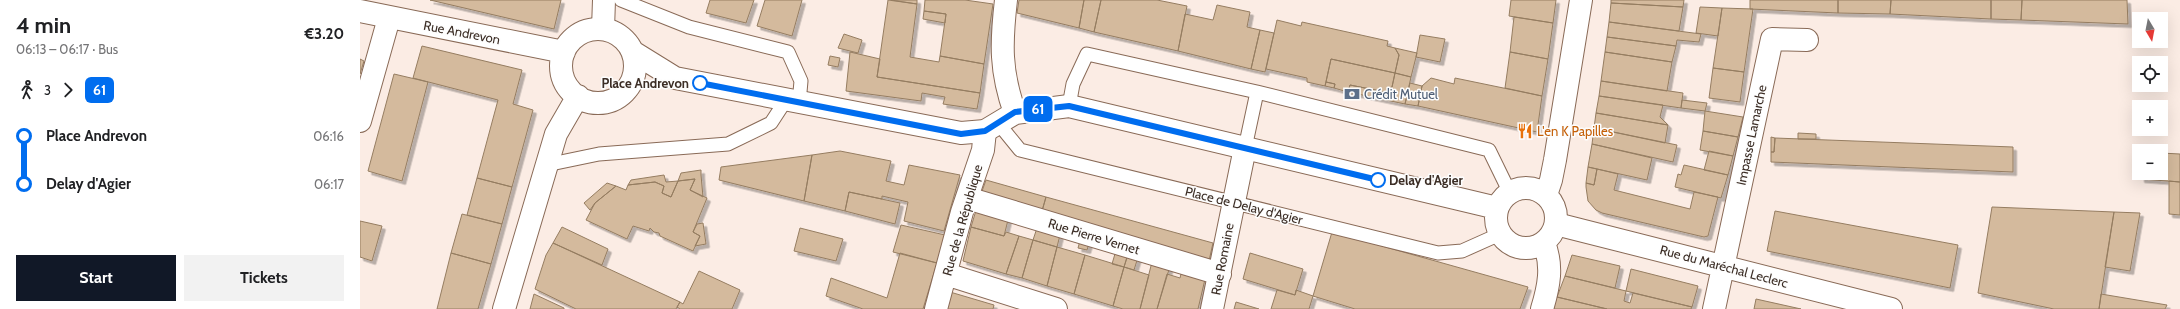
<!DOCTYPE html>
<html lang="en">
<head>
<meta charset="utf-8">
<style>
  body { margin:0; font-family:Cabin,sans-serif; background:#f2f2f2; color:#202124; height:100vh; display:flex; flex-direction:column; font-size:15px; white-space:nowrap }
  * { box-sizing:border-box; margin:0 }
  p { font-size:13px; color:#757577 }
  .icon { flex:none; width:22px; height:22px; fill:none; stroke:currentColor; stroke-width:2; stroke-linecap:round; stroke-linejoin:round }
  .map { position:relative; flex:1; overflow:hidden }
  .side { display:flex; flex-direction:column; background:#fff; width:360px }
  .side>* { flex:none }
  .badge { padding:0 8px; border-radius:6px; font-size:14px; line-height:26px }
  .needle { width:26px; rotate:170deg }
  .buttons { position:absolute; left:1772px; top:12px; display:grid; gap:8px }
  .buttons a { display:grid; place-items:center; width:36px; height:36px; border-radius:0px; background:#fff; box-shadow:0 4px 16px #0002; font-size:20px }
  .map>.badge { position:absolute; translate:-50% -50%; box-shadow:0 0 0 2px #fff }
  .legs { display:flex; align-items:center; gap:6px; height:44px; padding:0 16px; font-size:13px }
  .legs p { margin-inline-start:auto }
  .head { display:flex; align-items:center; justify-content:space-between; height:68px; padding:0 16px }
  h1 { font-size:22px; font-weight:700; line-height:30px }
  .cta { display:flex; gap:8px; margin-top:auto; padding:8px 16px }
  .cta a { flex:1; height:46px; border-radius:0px; background:#111827; color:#fff; font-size:16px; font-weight:700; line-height:46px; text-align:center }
  .cta a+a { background:#f2f2f2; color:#202124 }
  ul { padding:0 16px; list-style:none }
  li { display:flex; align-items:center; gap:14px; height:48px; font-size:15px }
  li i { display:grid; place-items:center; width:6px; height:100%; margin:0 5px; background:currentColor }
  li i::after { content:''; width:10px; height:10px; margin:-5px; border:3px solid; border-radius:50%; background:#fff }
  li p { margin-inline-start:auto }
  li:first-child i { background:linear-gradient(#0000 50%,currentColor 0) }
  li:last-child i { background:linear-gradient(currentColor 50%,#0000 0) }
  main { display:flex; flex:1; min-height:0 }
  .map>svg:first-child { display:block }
  .building { fill:#d4ba9d; stroke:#957d61; filter:url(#shadow) }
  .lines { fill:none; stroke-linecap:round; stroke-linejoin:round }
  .lane-casing { stroke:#896a57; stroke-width:15 }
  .street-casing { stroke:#896a57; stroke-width:24 }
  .secondary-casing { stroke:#896a57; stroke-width:24 }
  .lane { stroke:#fff; stroke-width:13 }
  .street { stroke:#fff; stroke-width:22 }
  .secondary { stroke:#fff; stroke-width:22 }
  .line-1-casing { stroke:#fff; stroke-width:9 }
  .line-1 { stroke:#006def; stroke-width:6 }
  .stop-1-dot { fill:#fff; stroke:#006def; stroke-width:2 }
  .labels { text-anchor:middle; stroke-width:3; stroke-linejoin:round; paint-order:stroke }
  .street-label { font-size:13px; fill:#3b2d25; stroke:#fdfdfd }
  .stop-label { font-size:13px; font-weight:bold; fill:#3b2d25; stroke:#fdfdfd; text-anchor:end }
  .service-label { font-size:13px; fill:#4e5e75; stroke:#fdfdfd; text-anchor:start }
  .food-label { font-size:13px; fill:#c56008; stroke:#fdfdfd; text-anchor:start }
</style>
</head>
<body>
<main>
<section class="side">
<div class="head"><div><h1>4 min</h1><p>06:13 – 06:17 · Bus</p></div><b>€3.20</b></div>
<div class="legs"><svg class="icon" aria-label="walk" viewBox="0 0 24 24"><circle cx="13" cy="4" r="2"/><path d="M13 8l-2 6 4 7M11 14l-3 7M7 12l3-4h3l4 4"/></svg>3<svg class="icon" aria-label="forward" viewBox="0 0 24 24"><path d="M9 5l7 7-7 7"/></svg><b class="badge" style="background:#006def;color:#fff">61</b></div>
<ul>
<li><i style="color:#006def"></i><b>Place Andrevon</b><p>06:16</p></li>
<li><i style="color:#006def"></i><b>Delay d'Agier</b><p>06:17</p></li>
</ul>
<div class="cta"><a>Start</a><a>Tickets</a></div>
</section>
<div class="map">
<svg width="1820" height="309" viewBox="0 0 1820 309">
  <defs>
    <filter id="shadow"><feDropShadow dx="3.5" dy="3.5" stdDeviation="0" flood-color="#0004"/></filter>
  </defs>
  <rect width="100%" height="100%" fill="#fbece4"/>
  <path class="building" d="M70 0H201L194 29Z
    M350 0H394L386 23 346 13Z
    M405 0H442L432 36 397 26Z
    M528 0 557 4 550 57 579 62 580 56 624 64 620 93 517 77Z
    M531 0H557V4Z
    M565 0H605L633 4 624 64 580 56 586 14 564 11Z
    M659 0H724L719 28 657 13Z
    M724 0H741L734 32 719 28Z
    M741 0H797L827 6 818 51 734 32Z
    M1151 0H1196L1193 23 1149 16Z
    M1251 0H1324L1323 7 1251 3Z
    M1390 0H1478V13L1390 9Z
    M1478 0H1531L1530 14 1478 13Z
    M1531 0H1631V19L1530 14Z
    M1631 0H1662L1661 20 1631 19Z
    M1662 0H1767L1768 24 1661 20Z
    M1251 3 1323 7 1319 31 1249 22Z
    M857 5 890 12 887 27 900 30 891 69 818 51 825 14 853 20Z
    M1340 7 1362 8 1358 36 1336 33Z
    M1362 8 1393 9 1384 72 1353 68Z
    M564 11 586 14 585 23 563 19Z
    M1154 17 1193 23 1188 59 1150 52Z
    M917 20 941 26 942 22 1028 41 1027 46 1035 48 1039 55 1035 73 971 59 965 86 947 82V78L906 69Z
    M1249 22 1341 34 1339 42 1317 40 1316 46 1247 37Z
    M900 30 914 33 905 72 891 69Z
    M484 34 502 40 498 53 478 48Z
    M1060 35 1085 39 1080 62 1056 57Z
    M1247 37 1316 46 1312 62 1245 52Z
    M62 46 162 70 153 104 173 110 152 187 117 178 138 100 53 78Z
    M1035 48 1057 53 1051 77 1035 73 1039 55Z
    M490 52 520 59 517 77 620 93 617 109 583 104 585 97 562 93 561 101 486 91Z
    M1150 52 1188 59 1182 96 1145 88Z
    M1245 52 1312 62 1307 91 1241 81Z
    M470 56 480 58 478 67 468 65Z
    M0 59 4 61 0 74Z
    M971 59 1035 73 1032 87 1025 92 990 85 988 92 974 88 975 84 966 82Z
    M1353 68 1384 72 1380 102 1349 98Z
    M1035 73 1051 77 1045 104 988 92 990 85 1025 92 1032 87Z
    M34 74 68 82 42 181 8 171Z
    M1071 78 1094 84 1095 78 1182 96 1177 132 1058 106 1062 86Z
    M1241 81 1323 93 1321 108 1239 96Z
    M966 82 975 84 974 88 965 86Z
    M1050 83 1062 86 1058 106 1045 104Z
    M1239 96 1303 105 1300 117 1308 125 1236 113Z
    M1322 100 1347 103 1345 111 1321 108Z
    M1345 111 1383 117 1378 137 1343 131Z
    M1236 113 1308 125 1305 143 1234 128Z
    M1234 128 1317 145 1313 162 1232 144Z
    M1343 131 1378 137 1373 156 1340 150Z
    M1438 133 1456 134V139H1438Z
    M1411 137 1415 138 1414 152H1411Z
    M1415 138 1653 147V172L1411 162V152H1414Z
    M1232 144 1292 158 1287 180 1228 167Z
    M480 151 531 161 526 181 544 185 549 165 600 175 584 231 544 221 548 202 522 196V199L489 192 485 211 444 201 452 155Z
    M1349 151 1373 156 1368 175 1344 170Z
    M1801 153 1820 154V182L1781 179V173H1801Z
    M452 155 444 201 359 180 361 167Z
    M1324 165 1368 175 1361 198 1315 187 1318 174 1321 175Z
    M1228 167 1237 169 1234 185 1226 183Z
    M1237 169 1258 174 1254 190 1330 209 1334 192 1358 197 1348 236 1344 237 1242 213 1236 210 1228 201 1226 187V183L1234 185Z
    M341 170V175L343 197 330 190 335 179 318 181 321 173Z
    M304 175 306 182 318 181 311 197 302 193 304 186 295 182 268 185 271 180Z
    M117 178 152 187 142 224 107 215Z
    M335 179 330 190 347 198 333 232 340 236 333 251 300 236 299 233 294 232 290 228 289 231 273 226 267 239 226 220 235 203 256 186 266 190 268 185 295 182 304 186 302 193 311 197 318 181Z
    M626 180 686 197 682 211 621 194Z
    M1809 181 1820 182V215L1809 214Z
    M247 183 256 186 235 203 230 210 224 203Z
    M489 192 540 203 535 224 485 211Z
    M686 197 853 243 849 261 682 211Z
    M617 207 649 216 644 236 611 227Z
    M1632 207 1754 212 1739 309H1694L1618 293Z
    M1415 211 1598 245 1590 288 1407 251Z
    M1754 212 1780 213 1770 271 1745 267Z
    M102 214 142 224 131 264 91 253Z
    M0 221 22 226 12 261 0 257Z
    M343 223 346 244 335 246 340 236 333 232 337 224Z
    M541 225 585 235 577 263 533 252Z
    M678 225 701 231 697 247 673 240Z
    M202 227 248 249 242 265 193 243Z
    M611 227 644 236 646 232 659 236 646 274 603 261Z
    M440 228 483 239 476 261 434 251Z
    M972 232 1168 287 1160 309H995L953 296Z
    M659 236 673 240 662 278 646 274Z
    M721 237 730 240 727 250 718 248Z
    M673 240 697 247 687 286 662 278Z
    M193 243 320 302 316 309H216L175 289 186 255Z
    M697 247 725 255 714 294 687 286Z
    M757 247 769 251 764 267 752 264Z
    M769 251 779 254 774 270 764 267Z
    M91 253 131 264 118 309H77Z
    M540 253 577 263 563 309H503L466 296 471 278 527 298Z
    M890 253 943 269 935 295 883 279Z
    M725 255 764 267 753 306 714 294Z
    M1212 255 1260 266 1255 288 1205 276Z
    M793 258 811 263 797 309H780Z
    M823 266 846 275 838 309H797L807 274 820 278Z
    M764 267 789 275 780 309H763L753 306Z
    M1271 269 1338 286 1332 307 1266 291Z
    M339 271 380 290 372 309H320L317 307 320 302 323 304Z
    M1205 276 1266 291 1264 301 1270 303 1273 293 1332 307 1331 309H1247L1197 297Z
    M917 290 935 295 936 290 953 296 949 309H911Z
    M590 292 634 305 633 309H585Z
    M174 294 204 308V309H170Z
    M1741 294 1807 305 1805 309H1739Z
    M1197 297 1247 309H1193Z
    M1396 299 1441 309H1394Z
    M876 302 899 309H874Z"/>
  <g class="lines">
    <defs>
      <path id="lane" d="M261 0 329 27 428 52 441 81 439 103
        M709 106 713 84 727 54 897 92 1129 150 1150 193
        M638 123 660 150 1078 253 1102 251 1140 234
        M885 148 897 92
        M186 165 239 154 368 144 411 123 426 100"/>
      <path id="street" d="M243 29 244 0
        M0 121 29 18
        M607 198 860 274
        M1196 224 1531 309
        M586 274 696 309
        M576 309 602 212 623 150 625 131
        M852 309 885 148
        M1354 309 1412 39 1447 40"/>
      <path id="secondary" d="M646 0C641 43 640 71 655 113
        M0 11 204 52
        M201 66a37 37 0 1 1 74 0a37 37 0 1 1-74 0Z
        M273 52 315 78 601 133 625 131 655 113 709 106 1137 208
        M1136 218a30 30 0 1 1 60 0a30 30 0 1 1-60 0Z
        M1186 195 1191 180 1195 160 1221 0
        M144 309 196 134 218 96
        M1182 309C1189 286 1193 266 1184 243"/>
    </defs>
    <use href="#lane" class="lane-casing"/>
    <use href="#street" class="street-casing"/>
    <use href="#secondary" class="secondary-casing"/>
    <use href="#lane" class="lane"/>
    <use href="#street" class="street"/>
    <use href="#secondary" class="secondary"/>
  </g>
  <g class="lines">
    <defs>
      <path id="line-1" d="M340 83 601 134 625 131 655 112 709 106 1018 180"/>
    </defs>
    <use href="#line-1" class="line-1-casing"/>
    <use href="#line-1" class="line-1"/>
  </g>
  <defs>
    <symbol id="bank-bare" viewBox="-9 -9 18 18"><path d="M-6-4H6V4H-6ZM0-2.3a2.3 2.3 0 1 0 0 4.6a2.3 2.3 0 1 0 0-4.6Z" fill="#5c6f8a" stroke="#fdfdfd" stroke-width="2.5" paint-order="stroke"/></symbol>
    <symbol id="restaurant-bare" viewBox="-9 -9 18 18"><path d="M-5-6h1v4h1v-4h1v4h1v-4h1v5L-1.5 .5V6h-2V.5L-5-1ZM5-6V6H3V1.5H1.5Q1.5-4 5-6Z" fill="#e8710a" stroke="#fdfdfd" stroke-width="2.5" paint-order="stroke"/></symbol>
  </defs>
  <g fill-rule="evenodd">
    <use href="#bank-bare" x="981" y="83" width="22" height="22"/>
    <use href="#restaurant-bare" x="1154" y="120" width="22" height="22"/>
  </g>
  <g class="stop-1-dot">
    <circle cx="340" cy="83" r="7"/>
    <circle cx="1018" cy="180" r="7"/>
  </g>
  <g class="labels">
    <g class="street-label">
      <text transform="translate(102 32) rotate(11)" y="5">Rue Andrevon</text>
      <text transform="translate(1391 135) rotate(-78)" y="5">Impasse Lamarche</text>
      <text transform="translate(884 205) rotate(14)" y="5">Place de Delay d'Agier</text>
      <text transform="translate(602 220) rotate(-74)" y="5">Rue de la République</text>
      <text transform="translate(734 236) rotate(17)" y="5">Rue Pierre Vernet</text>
      <text transform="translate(862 259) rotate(-79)" y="5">Rue Romaine</text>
      <text transform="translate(1364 266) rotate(15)" y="5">Rue du Maréchal Leclerc</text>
    </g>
    <g class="stop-label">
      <text x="329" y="88">Place Andrevon</text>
      <text x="1029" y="185" text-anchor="start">Delay d'Agier</text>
    </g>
    <g class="service-label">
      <text x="1004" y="99">Crédit Mutuel</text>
    </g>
    <g class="food-label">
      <text x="1177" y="136">L'en K Papilles</text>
    </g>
  </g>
</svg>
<div class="buttons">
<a><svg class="needle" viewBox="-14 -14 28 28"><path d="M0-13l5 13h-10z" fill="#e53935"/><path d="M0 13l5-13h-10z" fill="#757577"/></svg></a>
<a><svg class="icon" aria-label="locate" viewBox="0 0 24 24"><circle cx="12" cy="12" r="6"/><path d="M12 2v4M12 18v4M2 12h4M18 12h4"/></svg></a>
<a>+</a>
<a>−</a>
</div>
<b class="badge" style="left:678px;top:109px;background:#006def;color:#fff">61</b>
</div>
</main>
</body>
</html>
